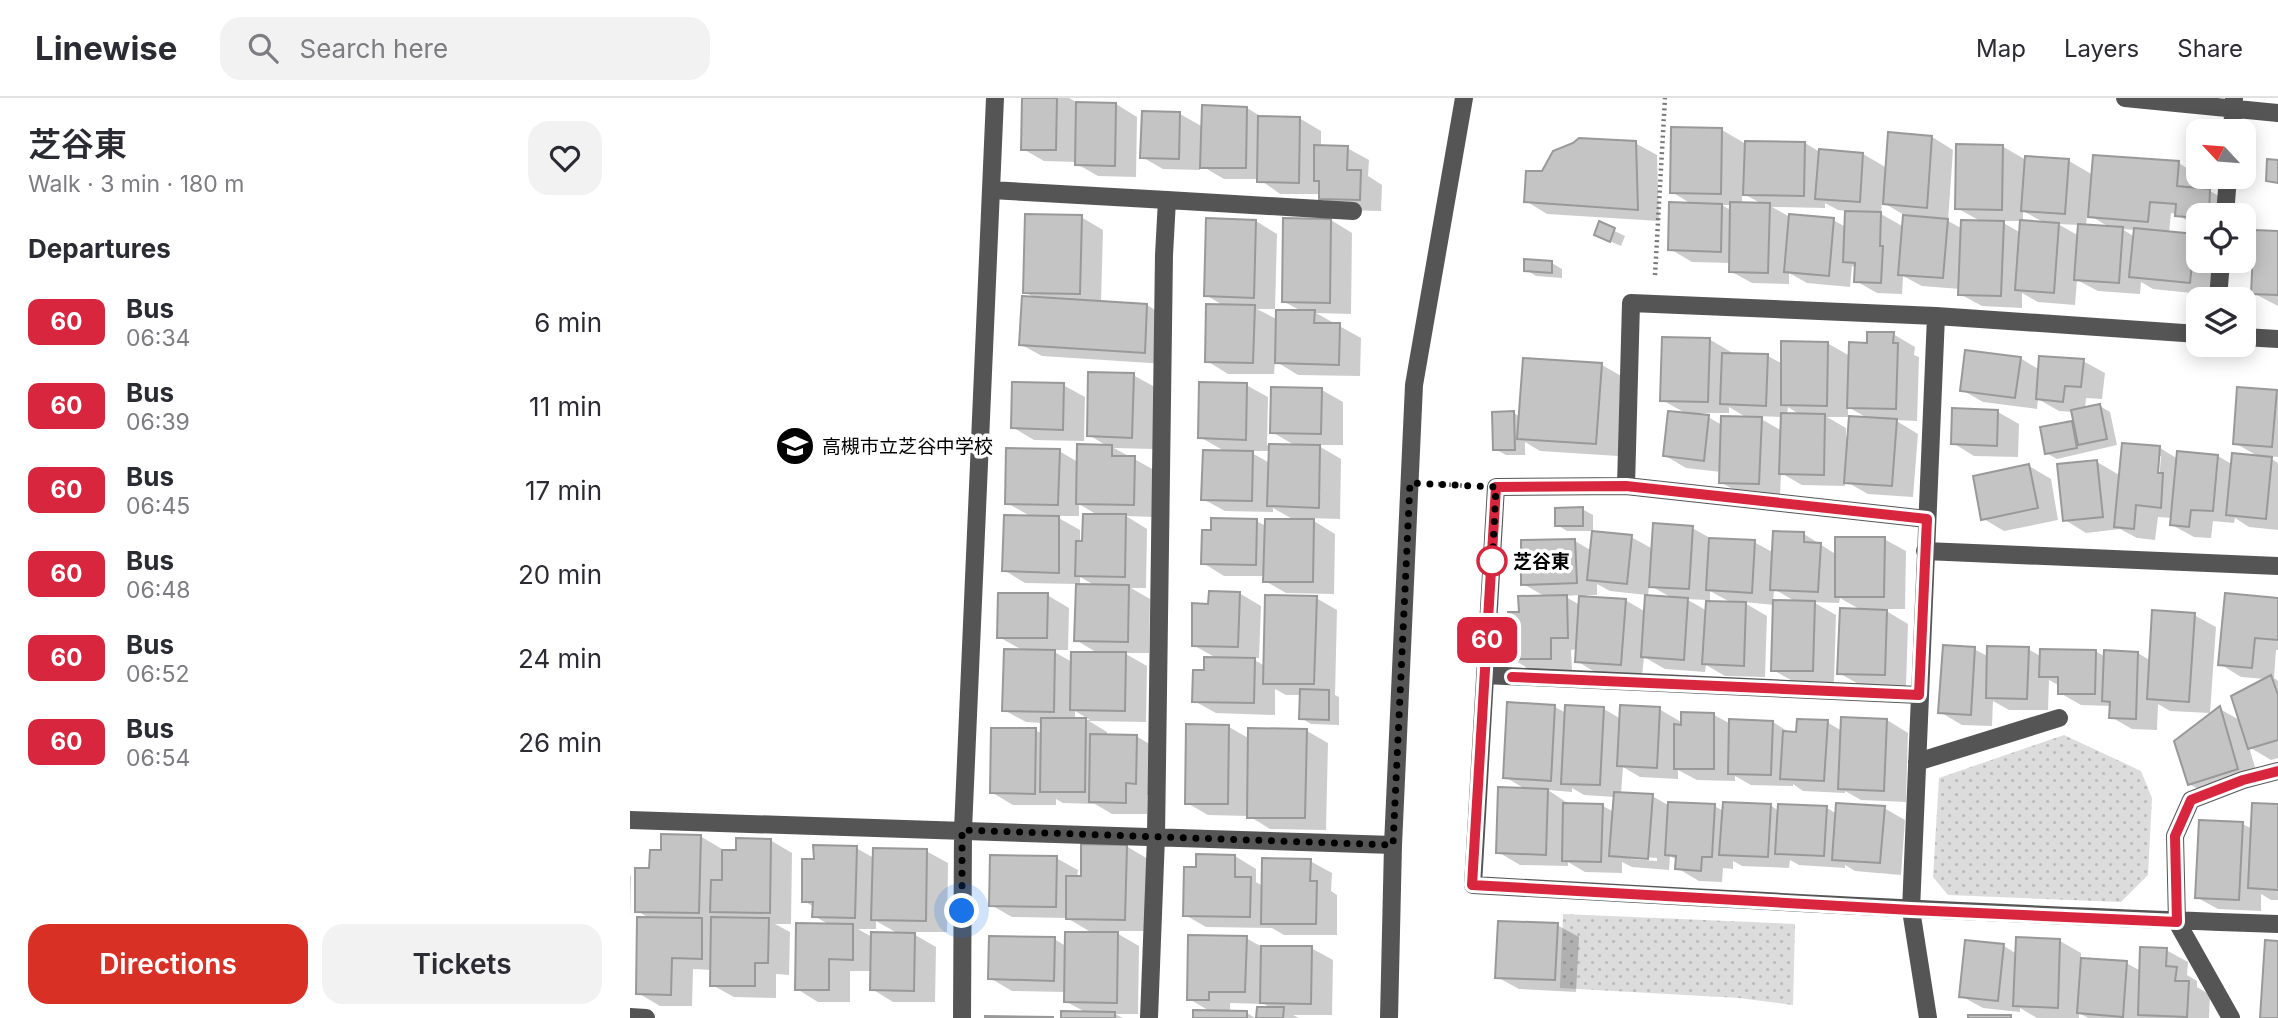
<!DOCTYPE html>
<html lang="en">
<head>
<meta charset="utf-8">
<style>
  body { margin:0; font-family:Inter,"Noto Sans JP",sans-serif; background:#f2f2f3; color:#2b2b33; height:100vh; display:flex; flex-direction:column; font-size:26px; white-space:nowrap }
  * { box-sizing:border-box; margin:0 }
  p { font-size:23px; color:#7c7c81 }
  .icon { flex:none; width:38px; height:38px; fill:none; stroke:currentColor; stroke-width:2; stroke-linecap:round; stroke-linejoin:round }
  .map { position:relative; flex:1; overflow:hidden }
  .details { display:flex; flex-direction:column; background:#fff; width:630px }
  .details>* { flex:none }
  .badge { padding:0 14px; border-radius:10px; font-size:24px; line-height:46px }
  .needle { width:46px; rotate:296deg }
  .controls { position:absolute; left:1556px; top:21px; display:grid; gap:14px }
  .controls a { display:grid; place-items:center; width:70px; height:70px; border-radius:14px; background:#fff; box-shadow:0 4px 18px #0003; font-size:35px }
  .you { position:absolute; width:35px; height:35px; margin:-18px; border:5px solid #fff; border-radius:50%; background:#1a73e8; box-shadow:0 0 0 10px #1a73e833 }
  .map>.badge { position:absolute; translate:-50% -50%; box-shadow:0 0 0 4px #fff }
  h2 { padding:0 28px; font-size:26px; line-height:63px }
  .round { display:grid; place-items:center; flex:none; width:74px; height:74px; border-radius:21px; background:#f2f2f3 }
  .overview { display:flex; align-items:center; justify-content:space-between; height:119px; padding:0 28px }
  h1 { font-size:33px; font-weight:600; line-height:52px }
  .cta { display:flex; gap:14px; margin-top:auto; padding:14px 28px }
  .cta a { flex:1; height:80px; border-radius:21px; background:#d93025; color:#fff; font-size:28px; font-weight:600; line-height:80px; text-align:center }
  .cta a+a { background:#f2f2f3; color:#2b2b33 }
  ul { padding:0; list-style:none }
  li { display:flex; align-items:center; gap:21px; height:84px; padding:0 28px }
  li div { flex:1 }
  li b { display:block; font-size:26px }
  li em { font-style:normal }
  li .badge { min-width:77px; font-weight:700; text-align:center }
  header { display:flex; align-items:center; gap:42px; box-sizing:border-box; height:98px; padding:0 35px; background:#fff; border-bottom:2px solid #e1e1e2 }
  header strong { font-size:33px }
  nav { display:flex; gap:38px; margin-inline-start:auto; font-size:24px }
  .search { width:490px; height:63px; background:#f2f2f3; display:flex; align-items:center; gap:18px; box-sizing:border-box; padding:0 24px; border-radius:21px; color:#7c7c81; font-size:26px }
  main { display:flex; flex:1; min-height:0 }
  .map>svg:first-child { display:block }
  .park { fill:url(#park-dots) }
  .shadow { fill:#0003; fill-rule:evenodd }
  .building { fill:#c4c4c4; stroke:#999; stroke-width:2 }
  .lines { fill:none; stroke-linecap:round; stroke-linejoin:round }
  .path { stroke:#777; stroke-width:4.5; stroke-dasharray:2 3.5; stroke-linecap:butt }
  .minor { stroke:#555; stroke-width:18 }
  .line-casing { stroke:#fff; stroke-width:16 }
  .line { stroke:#d7263d; stroke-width:10 }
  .walk { stroke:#000; stroke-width:7; stroke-dasharray:0 12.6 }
  .stop-dot { fill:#fff; stroke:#d7263d; stroke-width:3.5 }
  .labels { text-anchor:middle; stroke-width:7; stroke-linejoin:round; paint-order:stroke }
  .poi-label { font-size:19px; fill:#000; stroke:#fff; text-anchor:start }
  .stop-label { font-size:19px; font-weight:bold; fill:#000; stroke:#fff; text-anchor:start }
</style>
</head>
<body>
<header>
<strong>Linewise</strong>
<div class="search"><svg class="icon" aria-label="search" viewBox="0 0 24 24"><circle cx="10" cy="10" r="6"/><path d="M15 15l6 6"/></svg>Search here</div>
<nav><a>Map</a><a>Layers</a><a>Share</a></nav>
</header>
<main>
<section class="details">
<div class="overview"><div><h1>芝谷東</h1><p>Walk · 3 min · 180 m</p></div><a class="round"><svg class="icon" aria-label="heart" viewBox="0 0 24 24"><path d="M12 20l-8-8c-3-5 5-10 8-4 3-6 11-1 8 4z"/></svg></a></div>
<h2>Departures</h2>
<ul>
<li><span class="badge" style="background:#d7263d;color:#fff">60</span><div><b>Bus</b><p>06:34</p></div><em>6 min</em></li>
<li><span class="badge" style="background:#d7263d;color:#fff">60</span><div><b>Bus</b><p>06:39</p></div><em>11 min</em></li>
<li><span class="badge" style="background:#d7263d;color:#fff">60</span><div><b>Bus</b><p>06:45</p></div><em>17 min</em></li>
<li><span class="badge" style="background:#d7263d;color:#fff">60</span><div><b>Bus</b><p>06:48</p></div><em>20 min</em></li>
<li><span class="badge" style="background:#d7263d;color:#fff">60</span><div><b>Bus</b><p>06:52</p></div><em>24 min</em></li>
<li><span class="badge" style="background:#d7263d;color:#fff">60</span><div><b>Bus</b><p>06:54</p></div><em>26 min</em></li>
</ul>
<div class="cta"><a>Directions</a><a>Tickets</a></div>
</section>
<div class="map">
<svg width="1648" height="920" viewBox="0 0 1648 920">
  <defs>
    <pattern id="park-dots" width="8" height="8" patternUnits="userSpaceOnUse" patternTransform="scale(1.75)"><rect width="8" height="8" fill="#dcdcdc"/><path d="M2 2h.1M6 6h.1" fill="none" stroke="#bbb" stroke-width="1.8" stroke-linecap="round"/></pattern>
  </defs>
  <rect width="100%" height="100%" fill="#fff"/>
  <path class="park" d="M1434 637 1511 673 1522 700 1518 777 1491 804 1318 797 1303 779 1309 680Z
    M933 816 1165 826 1163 907 1109 900 930 890Z"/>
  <path class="shadow" d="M394 0H439L448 5 486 6 507 19 506 79 468 78 447 66V64L414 63 393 51Z
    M617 10 632 19 669 20 691 33V49L717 50 739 62 738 78 752 87 751 113 712 112 691 100V96H650L629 81H594L570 67V72L533 71 512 59 550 16 573 29Z
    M1092 32 1116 46 1175 45 1190 54 1233 56 1257 70 1302 39 1323 52 1318 123 1333 131 1352 124 1327 110 1372 48 1396 62 1439 63 1463 77 1549 65 1570 79 1569 92 1580 93 1601 105 1600 117H1568V130L1547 116 1541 115 1539 135 1568 140V163H1584L1581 197 1523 191 1511 184 1510 196 1468 193 1447 182 1445 207 1408 204 1392 195V210L1352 208 1330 196V191L1292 188 1273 178 1272 196 1247 195 1226 183V170L1222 168 1220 189 1177 185 1159 175V186L1122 185 1100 173 1101 165 1062 164 1040 151 1063 107 1042 94ZM1112 95 1134 107 1112 106ZM1252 104 1274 117V129L1251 116ZM1195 105 1208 112 1217 113 1216 129 1203 122 1160 119 1142 109 1195 110ZM1092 107H1102V113ZM1393 113 1415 125 1393 124ZM1457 116 1481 130 1456 129ZM1370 123H1391V135ZM1428 126 1450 127 1449 138ZM1492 131 1506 132 1505 139Z
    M1005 45 1027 57 1029 123 917 116 896 103 913 75Z
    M451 119 473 132 471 205 517 207 538 220 536 266 412 258 390 246 407 201 395 194Z
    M701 122 722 135 721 216 686 215 731 240 730 278 668 277 645 263 644 276H598L577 263 594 208 576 197 626 123 647 136 645 211H627L648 222 673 214 653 203Z
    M970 126 995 138 991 148 977 142Z
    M1625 134 1648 135V208L1623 195Z
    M922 165 932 171V180L906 178 896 172Z
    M1263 236 1285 249 1284 257 1289 259 1287 323 1265 322 1288 336 1283 399 1238 396 1215 383V388L1172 387 1151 375 1150 397 1112 396 1090 384 1091 374 1056 370 1034 357 1057 316 1032 302 1079 241 1101 254V257L1138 258 1153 266 1197 245 1220 258 1238 246ZM1099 309 1119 321 1092 327 1078 319 1066 317V315H1099ZM1158 309 1172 318 1157 317ZM1218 309 1239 321 1219 339H1216V330L1197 319H1218ZM1126 318 1152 319V333Z
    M1390 260 1410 272 1453 263 1475 275 1472 301 1456 300 1455 311 1470 308 1480 314 1487 347 1427 361 1416 355 1412 330 1445 325 1443 314 1429 313 1408 301 1407 311 1353 304 1332 292Z
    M972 267 993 279 988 358 910 353 895 344V357H876L865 351 884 315 890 319Z
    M503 277 525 289 523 351 484 350 526 373 525 419 496 418 517 431 516 490H501L520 501 519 555H494L517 568 516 624 459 623 477 634V638H506L528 651 527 697H517V716H482L465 706 433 705 426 701V707H383L361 694 405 632 413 636V625L396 624 374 612 394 553 369 539 417 497 439 510 438 552H421L442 564 469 556 446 542 447 486 395 485 374 472 402 419 377 405 429 353 448 364 477 348 459 337ZM449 406 469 418 454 445H450V432L425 418H449ZM450 479 466 488H450ZM445 613 460 622H445Z
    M433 287 455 299 454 343 404 342 382 329Z
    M616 287 638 299 637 347 666 348 642 334 692 292 713 304V347H687L711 361 710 421 679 420 705 436 704 496 656 495 635 483V478H594L573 465 582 434 626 423 636 428 666 423 643 410V414L595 413 573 401 596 354 570 339ZM618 353H640V365Z
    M1646 294 1648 295V359L1637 358 1648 365V432L1619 429 1605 420 1604 425 1583 423 1581 440 1564 439 1542 427 1543 420 1528 419 1525 442 1507 440 1490 431 1456 435 1435 422 1467 364 1491 378 1530 350 1548 361 1588 358 1603 367 1631 360 1605 345ZM1528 358H1531L1529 384 1525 383Z
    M1368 314 1389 326 1388 359 1344 358 1323 345Z
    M1399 368 1421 381 1428 422 1374 433 1352 420Z
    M952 411 963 417V433H937L927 427Z
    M1062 430 1082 441 1124 444 1144 455 1174 436 1207 457 1254 441 1276 453 1275 511H1253L1278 526 1276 589 1230 587 1209 575 1231 512 1210 500 1209 505 1183 504 1206 517 1204 584H1164L1143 572 1145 507 1113 504 1137 518 1135 579 1095 578 1076 567 1075 574 1035 571 1014 559 1012 578 968 576 947 563V551L941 552 942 572 902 573 881 560 891 515 916 499 893 486 945 443 962 453 1001 439 1023 451ZM967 486 980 493 1017 497 1016 514 995 502 956 500V497H967ZM1019 487 1044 501 1018 499ZM1144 491 1166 504H1143ZM1080 493 1102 505 1080 504ZM951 497 950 507 934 498ZM1056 501 1077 502V513L1067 507Z
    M609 495 631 508 629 560H621L635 568 686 500 707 512 705 597 709 599V627L681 626 671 620 672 597H656L645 591V617L586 615 564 603 575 574 588 561 563 547 580 508Z
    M1596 497 1648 502V552H1646L1644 580 1648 583V660L1641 662 1619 649 1629 683 1581 698 1559 686 1590 611 1611 623 1636 581 1611 579 1590 566Z
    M1564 517 1586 529 1580 615 1540 613 1528 606 1527 632 1502 631 1481 619V608L1451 607 1430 595V588L1419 582 1418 612H1379L1363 603 1362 628 1332 627 1310 614 1344 551 1359 559 1398 551 1412 559 1465 553 1476 559 1508 555 1521 563Z
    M925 609 936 615V609L974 611 991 621 1029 611 1053 625 1084 617 1101 626 1143 624 1162 636 1197 624 1212 633 1257 622 1278 635 1276 704 1231 702 1215 693V695L1173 693 1163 686V688L1121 687 1105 678V683L1067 682 1048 672V681L1010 679 993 669 991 696 1022 698 1040 708H1084L1094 713 1140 707 1149 713 1150 708 1197 710 1207 716 1254 710 1275 722 1271 777 1225 773 1215 767V770L1169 767 1160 762 1159 770 1112 768 1103 763V771L1093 770 1092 784 1069 783 1047 770 1048 762 1040 758 1039 772 1002 769 992 764V775L955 774 938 764V768L890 767 868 754 897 692 875 679ZM942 690 954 697 985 699 984 714 973 708 939 706 918 692 942 694ZM1001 758 1027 760V763L1001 761Z
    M599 629 620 641 677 633 698 645 696 732 640 731 619 718 578 717 557 705Z
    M1624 707 1648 708V802H1641L1631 796V813L1588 811 1566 799 1612 726 1623 731Z
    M70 738 92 751V753L108 754 140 742 162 755 161 826H145L160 834 159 877 146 876V900L104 899 82 887V872L63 871 62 908H30L8 895 21 821 7 813 21 772 32 754Z
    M496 748 518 761 516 833H483L509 848 508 916H485L493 920H433L457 915 435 903 436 894 382 893 360 880 424 841 436 848 464 836 437 820 382 819 361 807 426 760 448 772 447 780H453Z
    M226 750 244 760 296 753 318 765 317 834H280L306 849 305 904H263L242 891V873H220V904H188L167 891 200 827 184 818V809L174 803 185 763ZM246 823 269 836 242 839 228 831H246Z
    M605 758 626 771V784L633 788 680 763 702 775 701 793 707 797V837H654L642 830 576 829 555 817 567 771Z
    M0 777 1 778 0 821Z
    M927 827 949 839 946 894 889 891 867 879Z
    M616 840 632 849 681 850 703 862 702 917H663L669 920H628L643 911 634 906 600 905V915H617L625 920H564L583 915 559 901Z
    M1430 843 1451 855V862L1496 865 1511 873 1536 852 1558 864 1557 877 1567 883V889L1580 897 1579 920H1458L1449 915V920H1407L1390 910V914L1353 910 1331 898 1374 848 1387 856Z"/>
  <path class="building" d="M392 0H427L426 52H391Z
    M446 4 486 5 485 68 445 67Z
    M572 7 617 9 616 70H570Z
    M512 13 550 14 549 61 510 60Z
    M628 18 670 19 669 85 627 84Z
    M1041 29 1092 30 1091 96 1040 95Z
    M1258 34 1302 38 1297 110 1253 106Z
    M949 40 1006 43 1008 112 894 104 896 73H912L923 53 943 45Z
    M1115 43 1175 44 1174 98 1113 97Z
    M1326 46 1373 47 1372 112 1325 111Z
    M684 47 718 48 717 72H731L730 102 689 101V83H684Z
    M1189 51 1233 55 1230 104 1185 101Z
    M1463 57 1549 63 1547 88 1580 91 1579 117H1568V120L1545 118 1546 106 1520 104 1518 124 1458 119Z
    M1395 58 1439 61 1435 116 1391 113Z
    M1637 61 1648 62V85L1636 83Z
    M1039 104 1092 106 1091 154 1038 152Z
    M1100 104 1140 105 1138 175 1099 174Z
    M1215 113 1251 114 1250 148H1253L1251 185 1224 184 1225 165 1213 164Z
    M395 116 452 117 450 196 393 195Z
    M1159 116 1204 120 1199 178 1154 174Z
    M1273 117 1318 121 1313 180 1268 177Z
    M576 120 626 122 624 200 574 198Z
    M653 120 701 121 700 205 652 204Z
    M1331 122 1374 123 1371 198 1328 197Z
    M1390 122 1429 125 1424 195 1385 192Z
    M969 123 985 130 980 144 964 137Z
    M1448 126 1493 129 1489 185 1444 182Z
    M1504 130 1565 136 1560 185 1499 179Z
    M1624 132 1648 133V197L1621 196Z
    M894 161 922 163V175L894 173Z
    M392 198 517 206 515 255 389 247Z
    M576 206 625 207 623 265 575 264Z
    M646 212H685L684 225H710L709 267 645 265Z
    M1237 234H1264L1263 245H1268L1266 311 1217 310 1219 244 1237 245Z
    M1032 239 1080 240 1078 304 1030 303Z
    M1151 243 1198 244 1197 308 1151 307Z
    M1335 252 1391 259 1385 300 1330 293Z
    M1092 255 1138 256 1136 308 1090 306Z
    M1409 258 1454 261 1451 289 1435 288 1433 304 1406 301Z
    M893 260 972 265 966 346 887 341Z
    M458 274 504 275 502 340 457 338Z
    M382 284 434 285 433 332 381 330Z
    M569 284 617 285 616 342 568 340Z
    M641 289 692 290 691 336 640 335Z
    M1607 289 1647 292 1642 349 1603 346Z
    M1470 306 1477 341 1448 347 1441 312Z
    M1322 310 1368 312 1367 348 1321 346Z
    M884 313 885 352H863L862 314Z
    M1038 313 1079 317 1074 363 1033 358Z
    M1151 315 1195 316 1194 377 1149 376Z
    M1091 318 1132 319 1129 386 1089 385Z
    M1219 318 1267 321 1262 388 1214 385Z
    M1442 323 1447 350 1415 356 1410 329Z
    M1492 345 1530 348 1528 375H1533L1531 410 1506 407 1504 431 1484 429Z
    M447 346 482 347V358H505L504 407 446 406Z
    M639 346 690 347 689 410 637 408Z
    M376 350 430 351 428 407 375 406Z
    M573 352 623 353 622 403 571 402Z
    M1547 353 1588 357 1583 413 1561 412 1559 429 1540 427Z
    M1602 355 1642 359 1636 421 1596 417Z
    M1467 362 1473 419 1433 423 1427 366Z
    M1399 366 1408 410 1351 422 1343 378Z
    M953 409V428H925V410Z
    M453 416H496L495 479 445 478 446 443H452Z
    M374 417 429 418V475L372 473Z
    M581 420 627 421 626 467 571 466 572 432H581Z
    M635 421H684L683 484H633Z
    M1023 425 1063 428 1059 491 1019 489Z
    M962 433 1002 437 997 486 957 482Z
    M1143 433 1174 434V444L1191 445 1188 494 1140 492Z
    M1205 439H1255L1254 499H1205Z
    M1079 440 1125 442 1122 495 1076 492Z
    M945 441 947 485 891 487V442Z
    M446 486 499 487 498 544 444 543Z
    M579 493 610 494 608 549 562 548V505L578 506Z
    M368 495H418L417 540H367Z
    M1595 495 1648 500V542L1625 540 1622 570 1588 567Z
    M635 497 687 498 684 586H633Z
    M937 497 938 540H921V561H879L878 514H889L888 498Z
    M1015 497 1058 500 1054 562 1011 559Z
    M949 498 996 501 991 567 945 564Z
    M1143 502 1185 503 1183 573H1141Z
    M1076 503 1116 504 1114 568 1072 566Z
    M1210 510 1257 512 1255 577 1207 576Z
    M1522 512 1565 515 1559 604 1517 601Z
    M1313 547 1345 549 1341 617 1308 615Z
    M1357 548 1399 549 1397 601 1356 600Z
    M374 551 425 552 424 614 372 613Z
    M1410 551 1466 552 1465 596H1428V579H1409Z
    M1474 552 1508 554 1506 621 1479 620 1480 604 1472 603Z
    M441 554H496L495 613 440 612Z
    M574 559 625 560 624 605 562 604 563 572H574Z
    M1641 577 1648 597V642L1618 651 1601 598Z
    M670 591 699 592V622L669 621Z
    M877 604 925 607 921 683 873 680Z
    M935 607 974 609 970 687 931 686Z
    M990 607 1030 609 1027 670 987 668Z
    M1590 608 1608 671 1558 687 1544 643Z
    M1051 614 1084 615V671H1044V626L1051 627Z
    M1211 619 1257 621 1254 693 1208 691Z
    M411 620H456L455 694H410Z
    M1099 621 1143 623 1141 677 1098 676Z
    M1167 621 1198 622 1194 683 1150 681 1153 633 1166 634Z
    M556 626 599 627 598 706H555Z
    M361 630H406L405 696 360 695Z
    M618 630 677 631 675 720H617Z
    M460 636 507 637 506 686 496 685V705L459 704Z
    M868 689 918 691 916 757 866 755Z
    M984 694 1023 696 1018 761 979 758Z
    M1038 704 1085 706 1082 759H1072L1071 773 1045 771 1046 758 1035 757Z
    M1093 704 1141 706 1138 759 1089 757Z
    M933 705 973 706 971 764 932 763Z
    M1206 705 1255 708 1250 765 1202 762Z
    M1622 705 1648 706V792L1618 790Z
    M1148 706 1197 708 1194 758 1145 756Z
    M1569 722 1613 724 1609 802 1565 800Z
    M31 736 71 737 69 815 5 814V770H19L20 752H31Z
    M106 740 141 741 140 815 80 814 81 782H92V752H106Z
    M451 746 497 747 495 822 436 821V778H451Z
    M183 747 227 748 225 820 182 819 183 804H172V761H184Z
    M243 750 297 751 296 823 241 822Z
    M566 756 605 757V779H621L620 819 553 818 554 769H566Z
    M360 757 427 758 426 809 359 808Z
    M632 760 681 761 680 783H687L686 826H631Z
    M7 819 72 820V861L42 860 41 897 6 896Z
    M81 819 139 820 138 865H125V888H80Z
    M868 823 928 825 925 882 865 880Z
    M166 825 223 826V862L199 861V892H165Z
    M241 834 285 835 284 893 240 892Z
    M435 834H488L487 905 434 904Z
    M558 837 617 838 615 894H579V902H557Z
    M359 838 425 839 424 883 358 881Z
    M1386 839 1430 841 1428 910 1383 908Z
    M1335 842 1374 846 1368 903 1329 899Z
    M1635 842 1648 843V920H1630Z
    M631 848H682L681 906 630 905Z
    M1510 849 1537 850 1536 868 1547 869 1545 883H1559L1557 919 1508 917Z
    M1451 860 1497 863 1493 919 1447 915Z
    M627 909H654L653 920H626Z
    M563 912 617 913V920H563Z
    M431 913 485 914V920H431Z
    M1338 917H1381V920H1338Z
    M355 918 423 919V920H355Z"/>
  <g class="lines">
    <path class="path" d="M1025 177 1035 0
      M808 386 838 388"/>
    <path class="minor" d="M1495 0 1648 15
      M1602 33 1604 0
      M361 92 537 102 534 157 526 739 519 920
      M537 102 723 113
      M1595 117 1598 79
      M1588 201 1591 163
      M1568 236 1306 218 1001 205 996 388 866 389 843 787C1111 802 1379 817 1648 826
      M1614 239 1648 241
      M996 388 1297 421
      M1295 453 1648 468
      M855 577 1289 597
      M1287 664 1429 620
      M0 722 763 747
      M0 919 16 920
      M332 920 333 732 365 0
      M759 920 763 747 784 287 834 0
      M1298 920 1281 812 1306 218
      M1601 920 1547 824 1545 738 1561 702 1613 682 1648 673"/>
  </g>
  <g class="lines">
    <defs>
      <path id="line" d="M882 579 1289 597 1297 421 996 388 866 389 842 787 1281 812 1547 824 1545 738 1561 702 1613 682 1648 673"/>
    </defs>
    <use href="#line" class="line-casing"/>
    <use href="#line" class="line"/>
    <path class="walk" d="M332 813V732L763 747 780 385 866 389 862 470V463"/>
  </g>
  <defs>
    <symbol id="school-disc" viewBox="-11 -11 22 22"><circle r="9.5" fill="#000" stroke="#fff"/><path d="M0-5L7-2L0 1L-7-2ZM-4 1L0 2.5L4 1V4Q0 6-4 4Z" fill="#fff"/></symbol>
  </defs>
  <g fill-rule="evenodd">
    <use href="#school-disc" x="143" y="326" width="44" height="44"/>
  </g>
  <circle class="stop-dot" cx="862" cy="463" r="14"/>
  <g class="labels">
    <g class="poi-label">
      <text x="192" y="355">高槻市立芝谷中学校</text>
    </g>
    <g class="stop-label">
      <text x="883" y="470">芝谷東</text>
    </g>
  </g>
</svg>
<div class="controls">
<a><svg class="needle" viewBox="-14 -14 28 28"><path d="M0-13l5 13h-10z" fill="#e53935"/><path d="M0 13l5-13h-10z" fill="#7c7c81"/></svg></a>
<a><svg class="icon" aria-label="locate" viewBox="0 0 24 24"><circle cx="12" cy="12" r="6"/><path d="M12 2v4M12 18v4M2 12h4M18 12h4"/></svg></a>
<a><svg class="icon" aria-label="layers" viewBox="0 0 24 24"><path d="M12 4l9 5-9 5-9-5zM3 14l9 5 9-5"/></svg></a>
</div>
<div class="you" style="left:332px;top:813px"></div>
<b class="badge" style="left:857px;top:542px;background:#d7263d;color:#fff">60</b>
</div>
</main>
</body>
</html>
